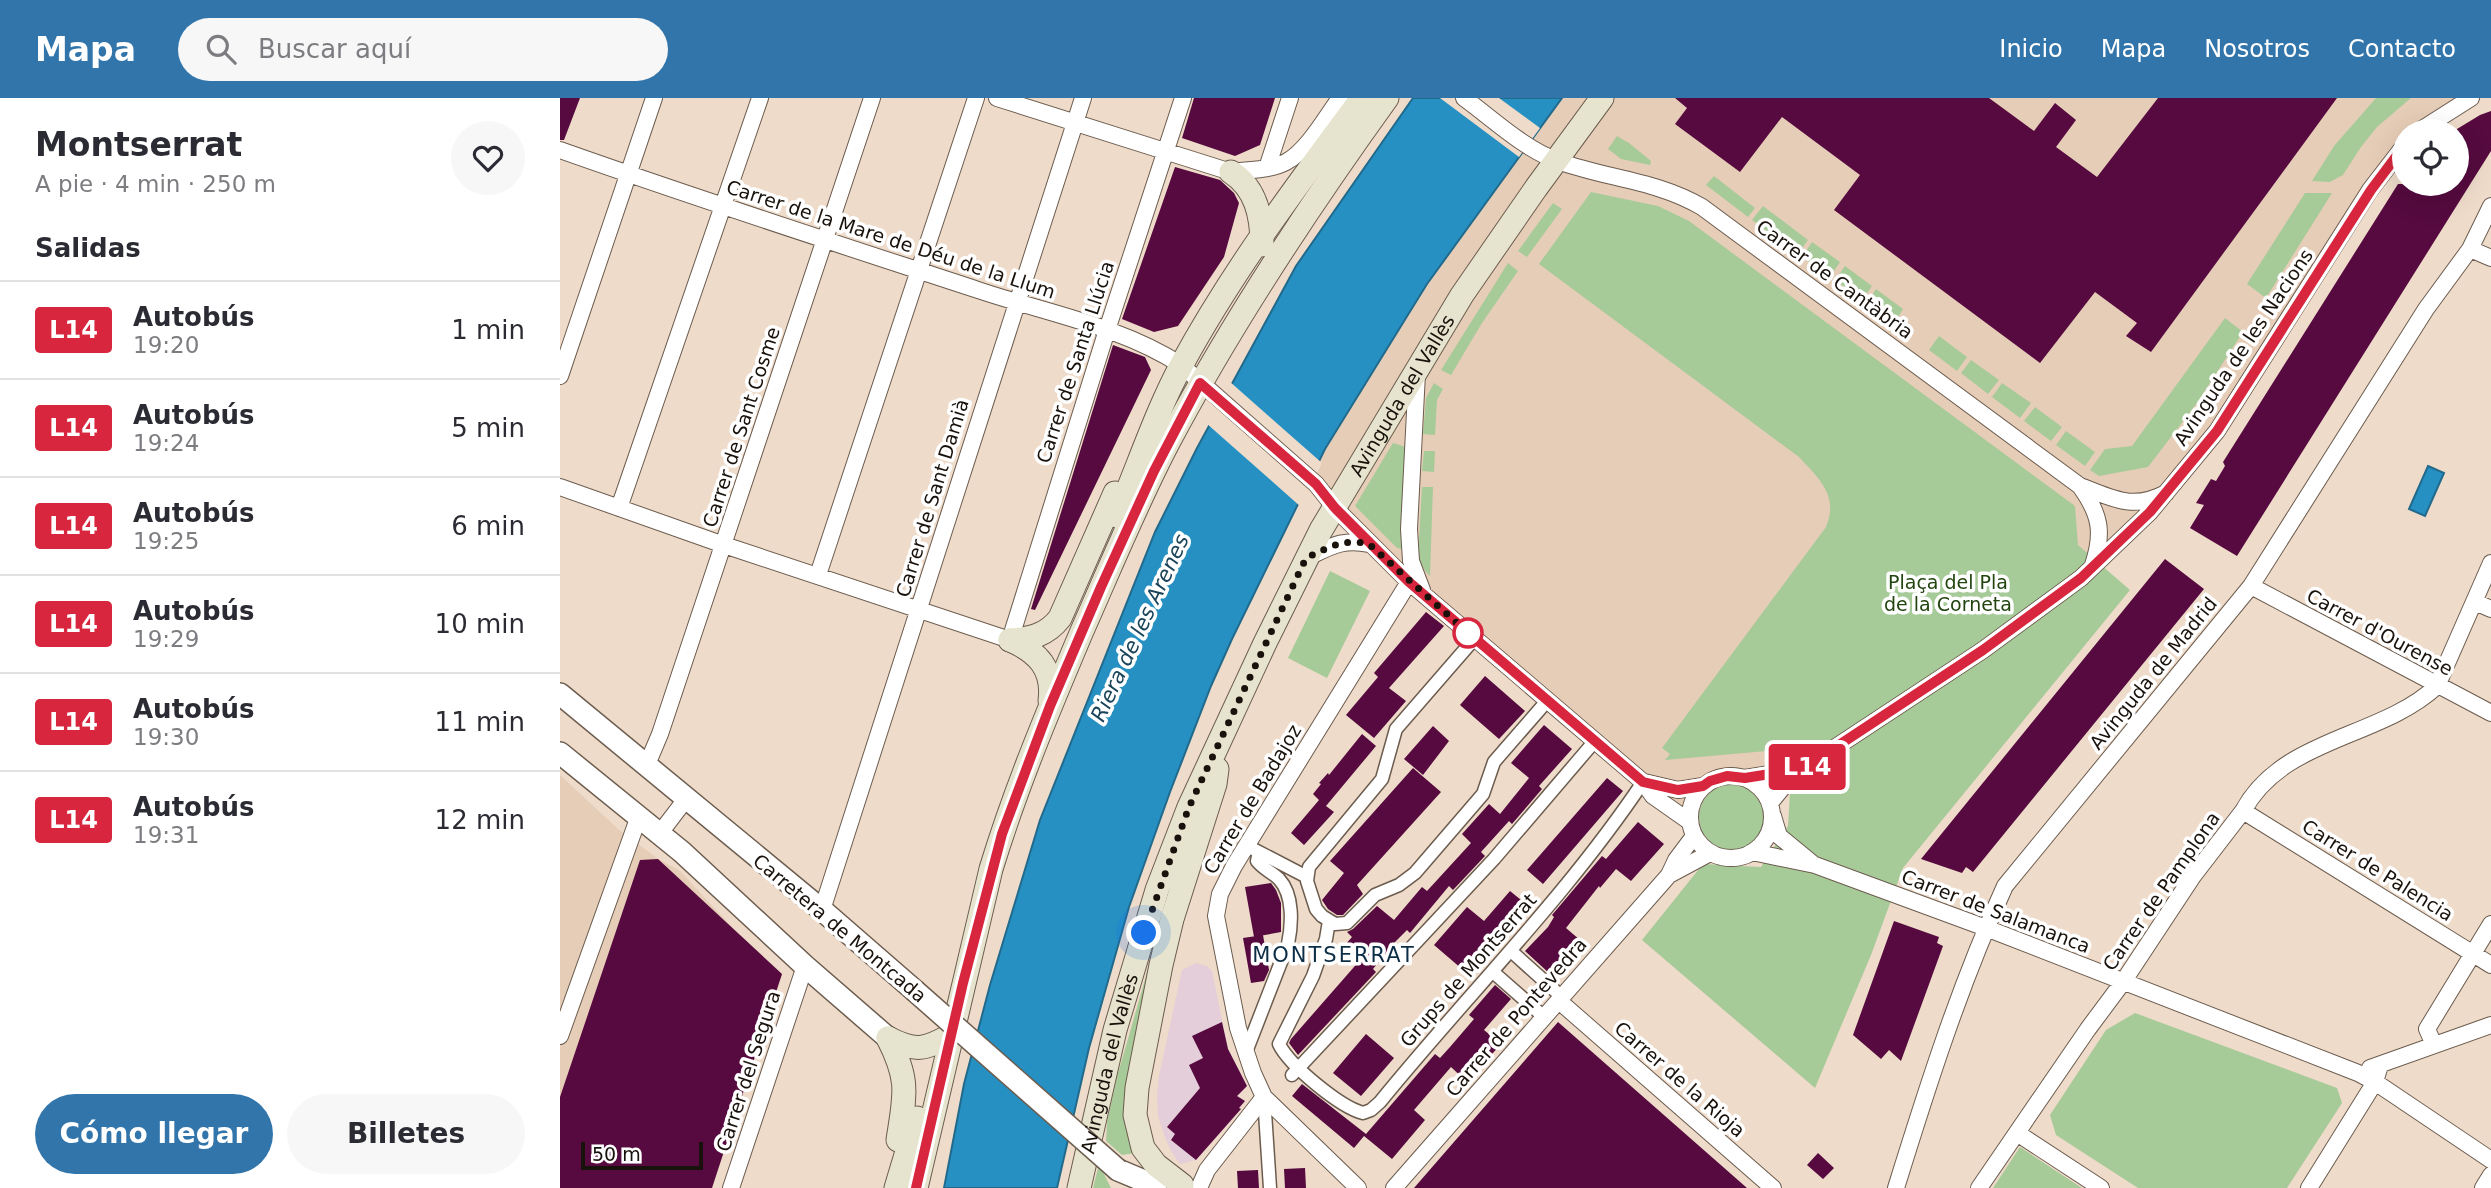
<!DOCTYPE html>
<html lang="es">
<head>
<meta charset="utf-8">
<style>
  body { margin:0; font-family:"DejaVu Sans",sans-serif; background:#f7f7f7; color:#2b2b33; height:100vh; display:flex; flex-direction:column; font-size:26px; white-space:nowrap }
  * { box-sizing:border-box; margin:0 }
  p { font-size:23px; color:#7c7c81 }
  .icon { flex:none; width:38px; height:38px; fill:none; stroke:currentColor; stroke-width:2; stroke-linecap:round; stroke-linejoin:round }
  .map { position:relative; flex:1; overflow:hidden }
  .side { display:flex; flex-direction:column; background:#fff; width:560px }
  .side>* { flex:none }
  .badge { padding:0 14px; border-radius:5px; font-size:24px; line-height:46px }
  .buttons { position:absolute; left:1832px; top:21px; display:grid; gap:14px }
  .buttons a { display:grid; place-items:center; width:77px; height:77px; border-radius:50%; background:#fff; box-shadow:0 7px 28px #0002; font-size:35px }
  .scale { position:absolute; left:21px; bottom:18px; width:122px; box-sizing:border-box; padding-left:7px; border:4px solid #19120c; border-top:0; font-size:19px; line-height:24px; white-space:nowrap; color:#19120c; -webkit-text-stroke:5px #fff; paint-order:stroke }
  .you { position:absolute; width:35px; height:35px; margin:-18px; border:5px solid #fff; border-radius:50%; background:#1a73e8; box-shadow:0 0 0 10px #1a73e833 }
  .map>.badge { position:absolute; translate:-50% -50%; box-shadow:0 0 0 4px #fff }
  h2 { padding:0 35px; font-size:26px; line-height:63px }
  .round { display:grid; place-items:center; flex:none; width:74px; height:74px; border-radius:37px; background:#f7f7f7 }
  .summary { display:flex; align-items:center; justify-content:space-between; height:119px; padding:0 35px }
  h1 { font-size:33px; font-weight:700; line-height:52px }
  .button { display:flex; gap:14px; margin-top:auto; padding:14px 35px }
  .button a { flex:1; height:80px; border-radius:42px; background:#3275ab; color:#fff; font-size:28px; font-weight:700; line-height:80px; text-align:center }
  .button a+a { background:#f7f7f7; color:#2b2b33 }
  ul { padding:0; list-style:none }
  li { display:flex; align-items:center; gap:21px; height:98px; padding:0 35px; border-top:2px solid #e1e1e2 }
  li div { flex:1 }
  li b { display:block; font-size:26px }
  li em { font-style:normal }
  li .badge { min-width:77px; font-weight:700; text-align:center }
  header { display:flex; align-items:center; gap:42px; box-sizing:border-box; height:98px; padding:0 35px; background:#3275ab; color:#fff }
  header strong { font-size:33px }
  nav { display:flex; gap:38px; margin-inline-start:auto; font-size:24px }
  .search { width:490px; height:63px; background:#f7f7f7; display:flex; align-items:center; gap:18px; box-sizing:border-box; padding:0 24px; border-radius:38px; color:#7c7c81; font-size:26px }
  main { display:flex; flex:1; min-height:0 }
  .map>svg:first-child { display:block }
  .built { fill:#e6cdb7 }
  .education { fill:#e4ceda }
  .green { fill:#a7ca99 }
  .water { fill:#2690c3; stroke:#226a8c; stroke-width:2 }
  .pier { fill:#eedbca }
  .building { fill:#560a3f }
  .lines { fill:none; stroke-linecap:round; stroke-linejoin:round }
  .pedestrian-casing { stroke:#6c5c4e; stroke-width:15 }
  .minor-casing { stroke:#6c5c4e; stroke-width:18 }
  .tertiary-casing { stroke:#6c5c4e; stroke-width:24 }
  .secondary-casing { stroke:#6c5c4e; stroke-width:25 }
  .pedestrian { stroke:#fff; stroke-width:12 }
  .minor { stroke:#fff; stroke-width:16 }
  .tertiary { stroke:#fff; stroke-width:21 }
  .secondary { stroke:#e6e4ce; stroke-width:23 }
  .tertiary-bridge-casing { stroke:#6c5c4e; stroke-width:24; stroke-linecap:butt }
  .tertiary-bridge { stroke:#fff; stroke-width:21 }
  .line-casing { stroke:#fff; stroke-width:16 }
  .line { stroke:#d7263d; stroke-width:10 }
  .walk { stroke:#19120c; stroke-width:7; stroke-dasharray:0 12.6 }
  .stop-dot { fill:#fff; stroke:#d7263d; stroke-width:3.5 }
  .labels { text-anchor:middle; stroke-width:7; stroke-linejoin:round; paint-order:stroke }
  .street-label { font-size:19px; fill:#19120c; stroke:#fff }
  .park-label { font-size:19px; fill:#224510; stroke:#fff }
  .water-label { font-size:21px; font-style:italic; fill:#1a445a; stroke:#fff }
  .neighbourhood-label { font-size:21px; letter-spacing:2px; fill:#0c2d46; stroke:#fff }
</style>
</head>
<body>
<header>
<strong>Mapa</strong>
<div class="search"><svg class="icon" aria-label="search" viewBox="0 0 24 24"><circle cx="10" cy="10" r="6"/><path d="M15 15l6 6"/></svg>Buscar aquí</div>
<nav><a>Inicio</a><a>Mapa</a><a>Nosotros</a><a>Contacto</a></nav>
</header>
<main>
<section class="side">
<div class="summary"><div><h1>Montserrat</h1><p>A pie · 4 min · 250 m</p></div><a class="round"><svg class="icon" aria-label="heart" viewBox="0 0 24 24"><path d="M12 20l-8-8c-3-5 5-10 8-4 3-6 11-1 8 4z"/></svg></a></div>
<h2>Salidas</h2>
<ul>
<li><span class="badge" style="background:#d7263d;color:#fff">L14</span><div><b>Autobús</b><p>19:20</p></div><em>1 min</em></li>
<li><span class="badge" style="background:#d7263d;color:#fff">L14</span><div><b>Autobús</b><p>19:24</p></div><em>5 min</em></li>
<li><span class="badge" style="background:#d7263d;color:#fff">L14</span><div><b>Autobús</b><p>19:25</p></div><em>6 min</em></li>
<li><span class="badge" style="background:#d7263d;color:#fff">L14</span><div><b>Autobús</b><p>19:29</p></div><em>10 min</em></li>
<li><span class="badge" style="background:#d7263d;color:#fff">L14</span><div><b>Autobús</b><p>19:30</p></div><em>11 min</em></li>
<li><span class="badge" style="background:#d7263d;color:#fff">L14</span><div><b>Autobús</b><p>19:31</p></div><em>12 min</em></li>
</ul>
<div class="button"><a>Cómo llegar</a><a>Billetes</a></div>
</section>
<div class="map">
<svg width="1931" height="1090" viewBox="0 0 1931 1090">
  <rect width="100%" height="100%" fill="#eedbca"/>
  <path class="built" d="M903 0H1914L1860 33H1844V46L1596 416 1252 664 1210 692 1214 707V727L1208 741 1117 705 874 503 773 402 712 321Z
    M0 677 58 731 98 761 119 772 173 830 222 876 152 1090H0Z"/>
  <path class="education" d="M636 865 647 868 652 873 668 951 687 988 678 998 685 1003 680 1009 681 1011 636 1062 620 1066 611 1053 605 1039 598 1019 597 998 599 978 622 872Z"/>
  <path class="green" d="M1816 0H1851L1817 29 1801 49 1783 77 1770 84 1752 83 1774 48Z
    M1057 38 1069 45 1091 63 1090 67 1061 61 1048 51Z
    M1154 78 1195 110 1188 119 1146 87Z
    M1031 94 1098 108 1129 123 1515 408 1518 447 1570 492 1343 770 1311 857 1255 990 1082 842 1143 766 1201 769 1228 728 1230 694 1207 653 1105 662 1110 656 1102 650 1266 429C1279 397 1259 381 1239 359L979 166Z
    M1745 95H1772L1706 200 1687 186Z
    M993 105 1002 111 967 159 958 153Z
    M1203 108 1248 142 1238 156 1192 122Z
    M1252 144 1280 164 1270 179 1242 159Z
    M948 165 958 173 922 225 891 277 881 272Z
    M1285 168 1312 188 1302 202 1275 182Z
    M1316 191 1343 211 1334 226 1306 206Z
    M1665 220 1683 234 1637 305 1588 369 1539 378 1530 372 1545 351 1572 348Z
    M1379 238 1407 259 1397 273 1369 252Z
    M1411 262 1439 282 1428 296 1401 275Z
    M874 285 883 291 877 302 875 337 863 336 866 300Z
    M1442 285 1471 305 1460 320 1432 299Z
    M1475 309 1502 329 1491 343 1464 323Z
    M1506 333 1535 354 1525 368 1496 347Z
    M833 345 846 349 841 451 837 450 795 408Z
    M864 353H875L874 374 862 373Z
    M862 389H873L870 478 865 473 858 459Z
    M770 473 810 493 767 580 728 560Z
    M1139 719a33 33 0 1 1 66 0a33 33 0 1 1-66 0Z
    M594 850 575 1055 562 1057 546 1043 547 1024 557 979Z
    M1575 915 1777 990 1782 1005 1727 1090H1578L1496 1037 1490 1017 1546 932Z
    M1460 1049 1522 1090H1433Z
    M539 1066 551 1090H533Z"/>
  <path class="water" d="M853 0H1002L867 186 765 351 672 541 651 588 610 694 569 809 529 950 497 1090H384L404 986 430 887 480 722 595 434 637 350 736 168Z
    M1868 368 1884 375 1865 418 1849 411Z"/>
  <path class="pier" d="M880 0H939L980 30 959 59Z
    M669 283 762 365 741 409 646 325Z"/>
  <path class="building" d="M0 0H20L4 42H0Z
    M634 0H715L700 47 675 58 622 40Z
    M1115 0H1429L1474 33 1495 5 1516 22 1496 49 1537 79 1598 0H1777L1591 254 1566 238 1577 225 1535 194 1480 265 1274 112 1300 77 1222 19 1180 74 1115 26 1127 10Z
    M1931 13V53L1677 458 1630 430 1644 407 1636 405 1651 381 1656 383 1665 368 1663 364 1838 86H1897V31L1920 17Z
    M615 69 660 82 674 95 679 105 664 159 618 228 594 234 562 221Z
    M553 247 585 259 591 272 475 512 471 511Z
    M1605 461 1644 491 1413 774 1406 769 1402 775 1361 761Z
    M866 514 884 528 829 590 846 603 814 640 786 617 818 579 814 575Z
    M925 578 965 613 939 641 900 607Z
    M984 627 1012 651 979 688 982 691 952 726 949 723 921 754 925 758 893 792 889 788 850 835 847 832 836 843 813 871 816 874 738 957 729 945 731 941 801 861 785 847 792 839 787 834 793 831 817 808 834 822 862 789 867 793 911 745 902 736 929 706 940 716 969 680 951 665Z
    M873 628 889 643 863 677 844 661Z
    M802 636 816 648 766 708 774 714 744 747 731 735 759 702 753 696 761 686 759 685 768 675 769 677Z
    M853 670 881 694 797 787 803 796 783 817H777L768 811 762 802 784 775 770 763Z
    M1047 680 1063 693 983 786 967 772Z
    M1078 724 1104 746 1071 783 1056 771 1040 790 1039 788 1006 830 1020 842 1012 851 1011 850 990 876 965 853 988 829 994 819 992 817 1042 758 1046 761Z
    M98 761 222 876 152 1090H0V999L80 762Z
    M711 785 716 792 721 805V834L694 839 685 789Z
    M950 793 966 806 940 836 936 832 902 871 874 847 907 809 924 823Z
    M1334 823 1379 839 1377 845 1383 848 1341 963 1329 952 1321 961 1293 937Z
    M703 837 709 872 704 883 691 885 683 840Z
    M935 887 951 901 924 932 941 946 907 984 891 969 854 1012 865 1022 832 1061 804 1038 794 1050 732 998 742 986 806 1036 875 956 880 960 890 949 914 921 909 917Z
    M662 924 668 951 687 988 677 998 685 1003 679 1010 681 1011 636 1062 611 1042 615 1036 607 1029 640 990 629 967 643 960 632 938Z
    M998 924 1187 1090H854Z
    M806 936 834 960 801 998 773 975Z
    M1258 1055 1274 1070 1263 1081 1247 1067Z
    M745 1070 746 1090H725L724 1071Z
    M698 1072 699 1090H678L677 1073Z"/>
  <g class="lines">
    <defs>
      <path id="pedestrian" d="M915 540 836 631 822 681 749 769 747 783 756 811 762 818 775 826 787 825 815 797 839 787 855 775 923 696 934 664 987 603
        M693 751 747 779
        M769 823 766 841 753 878 719 946C729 967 780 1009 803 1015L811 1012 820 1004C907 897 1006 799 1083 684
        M951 853 1002 899
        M933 874 984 919
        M686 954 728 846C732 827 734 797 719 781 712 774 703 771 697 763L699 754
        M732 977 934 761 1034 644
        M704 999 710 1090"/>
      <path id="minor" d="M437 0 671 74C689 71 709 73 726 64 747 53 766 19 780 0
        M904 0C933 21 964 51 998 63 1047 81 1096 82 1142 109L1520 388C1553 400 1572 413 1606 395
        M1859 33 1911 0
        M0 52C138 101 278 146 418 192 486 215 561 228 621 267L756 386 775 410 849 484 1083 684 1093 698 1130 724
        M707 70 730 0
        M1910 151 1931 160
        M857 275 849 431 851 463 862 492
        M0 278 94 0
        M1520 388C1540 416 1544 434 1533 467
        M0 389 164 447 450 542 547 232 623 0
        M59 410 200 0
        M746 460C770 449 783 440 809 446
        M258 477 416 0
        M1691 488 1931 615
        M1915 504 1931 511
        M86 669 100 636 312 0
        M1130 719a41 41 0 1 1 82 0a41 41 0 1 1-82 0Z
        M1185 680 1210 676 1232 678
        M1084 684 1118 692 1143 688
        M1210 705 1232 678 1423 552 1521 480 1590 414 1657 333 1810 92 1844 48
        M1683 713 1931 867
        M1213 718 1219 738 1253 766
        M100 735 126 701
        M1192 754 1255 767 1426 830 1798 975 1815 984 1820 967
        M1109 777 1150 755
        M262 812 523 0
        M999 903 1213 1090
        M0 938 79 718
        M1874 947 1867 931 1931 826
        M1810 970 1931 927
        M1457 1035 1541 1090
        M171 1090 245 868
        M639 1090 647 1072 704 999
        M798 1090 704 999 693 975 678 930 656 818 660 796 674 768 849 484
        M834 1090 1109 777 1116 762 1134 738
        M1336 1090C1368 987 1400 886 1445 788L1691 488 1866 211 1910 151 1931 108
        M1419 1090 1528 931 1563 884 1633 778 1683 713C1723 639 1820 641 1877 588L1931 465
        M1749 1090 1815 984 1931 1062
        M1923 1090 1931 1077"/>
      <path id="tertiary" d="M0 596 262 812 354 892
        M0 655 122 754 245 868 328 940
        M558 1072 596 1088"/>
      <g id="secondary">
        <path d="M671 74C696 90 702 118 702 147"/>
        <path d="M557 418C579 367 596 314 622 266 673 172 738 86 802 0"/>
        <path d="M450 542C471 541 487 537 500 520L555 395"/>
        <path d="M450 542C478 554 494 571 490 603"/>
        <path d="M328 940C350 983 345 996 338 1042"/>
        <path d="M328 940C355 954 365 952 391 937"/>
        <path d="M622 1087 596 1067 583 1050 575 1017 577 990 601 867 612 821 655 686 657 671"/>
        <path d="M336 1090 357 1020"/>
        <path d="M356 1090 431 771C456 689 489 611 522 533 550 470 576 406 608 345 672 224 747 111 827 0"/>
        <path id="s1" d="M519 1090 555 932 597 792 629 709 705 545 761 432 902 197 976 90 1042 0"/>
      </g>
    </defs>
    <use href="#pedestrian" class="pedestrian-casing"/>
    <use href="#minor" class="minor-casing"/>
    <use href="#tertiary" class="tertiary-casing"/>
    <use href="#secondary" class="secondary-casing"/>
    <use href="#pedestrian" class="pedestrian"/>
    <use href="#minor" class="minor"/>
    <use href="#tertiary" class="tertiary"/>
    <use href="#secondary" class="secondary"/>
    <defs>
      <path id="tertiary-bridge" d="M354 892 558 1072"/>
    </defs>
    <use href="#tertiary-bridge" class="tertiary-bridge-casing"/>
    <use href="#tertiary-bridge" class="tertiary-bridge"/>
  </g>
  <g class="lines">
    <defs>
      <path id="line" d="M356 1090 403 885 442 736 490 608 541 489 594 373 640 285 756 386 775 410 849 484 1083 684 1118 692 1143 688 1150 683 1167 678 1185 680 1210 676 1232 678 1423 552 1521 480 1590 414 1657 333 1811 92 1844 48"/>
    </defs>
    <use href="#line" class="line-casing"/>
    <use href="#line" class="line"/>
    <path class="walk" d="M584 835 629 709 746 460C770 449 783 440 809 446L908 535"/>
  </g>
  <circle class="stop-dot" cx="908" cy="535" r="14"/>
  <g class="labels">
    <g class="street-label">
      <text transform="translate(331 141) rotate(18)" y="7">Carrer de la Mare de Déu de la Llum</text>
      <text transform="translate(1275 181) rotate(36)" y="7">Carrer de Cantàbria</text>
      <text transform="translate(1683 249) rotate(-56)" y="7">Avinguda de les Nacions</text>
      <text transform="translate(515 264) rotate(-72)" y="7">Carrer de Santa Llúcia</text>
      <text dy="7" stroke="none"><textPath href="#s1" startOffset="861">Avinguda del Vallès</textPath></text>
      <text transform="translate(181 329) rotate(-72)" y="7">Carrer de Sant Cosme</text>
      <text transform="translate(372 400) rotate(-73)" y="7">Carrer de Sant Damià</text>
      <text transform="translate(1820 534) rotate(28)" y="7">Carrer d'Ourense</text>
      <text transform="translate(1593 575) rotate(-51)" y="7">Avinguda de Madrid</text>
      <text transform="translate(692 701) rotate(-59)" y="7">Carrer de Badajoz</text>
      <text transform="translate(1818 772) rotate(32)" y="7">Carrer de Palencia</text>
      <text transform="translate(1601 793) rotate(-55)" y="7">Carrer de Pamplona</text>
      <text transform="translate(1436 813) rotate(21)" y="7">Carrer de Salamanca</text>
      <text transform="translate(280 830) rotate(40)" y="7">Carretera de Montcada</text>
      <text transform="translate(908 872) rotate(-49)" y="7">Grups de Montserrat</text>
      <text transform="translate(956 919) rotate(-49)" y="7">Carrer de Pontevedra</text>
      <text dy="7" stroke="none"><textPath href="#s1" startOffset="128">Avinguda del Vallès</textPath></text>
      <text transform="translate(188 973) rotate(-72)" y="7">Carrer del Segura</text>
      <text transform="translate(1120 981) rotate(41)" y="7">Carrer de la Rioja</text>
    </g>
    <g class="park-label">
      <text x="1388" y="491">Plaça del Pla<tspan x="1388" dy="22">de la Corneta</tspan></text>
    </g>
    <g class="water-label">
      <text transform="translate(580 530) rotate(-65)" y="7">Riera de les Arenes</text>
    </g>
    <g class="neighbourhood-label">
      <text x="774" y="864">MONTSERRAT</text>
    </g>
  </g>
</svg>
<div class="buttons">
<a><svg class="icon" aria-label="locate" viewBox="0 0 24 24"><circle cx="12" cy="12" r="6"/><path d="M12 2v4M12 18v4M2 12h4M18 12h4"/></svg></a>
</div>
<div class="scale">50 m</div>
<div class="you" style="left:584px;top:835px"></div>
<b class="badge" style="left:1247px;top:669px;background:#d7263d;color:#fff">L14</b>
</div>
</main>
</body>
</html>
